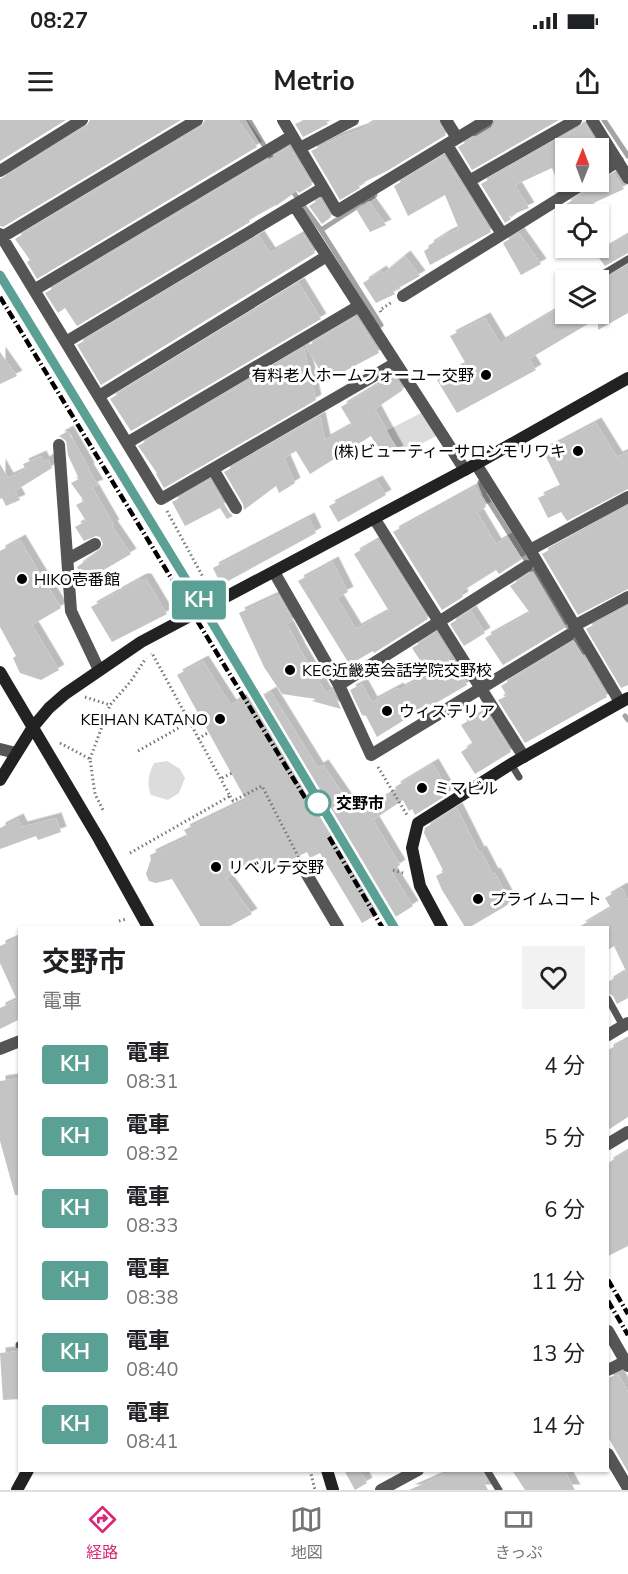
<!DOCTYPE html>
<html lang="ja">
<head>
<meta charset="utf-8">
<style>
  body { margin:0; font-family:"Nunito Sans","Noto Sans JP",sans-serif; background:#f2f2f2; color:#202124; height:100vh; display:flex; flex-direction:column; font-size:22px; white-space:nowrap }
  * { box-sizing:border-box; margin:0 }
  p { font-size:20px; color:#757577 }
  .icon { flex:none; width:33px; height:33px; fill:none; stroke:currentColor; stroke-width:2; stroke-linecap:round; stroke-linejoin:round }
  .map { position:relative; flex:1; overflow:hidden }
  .sheet { position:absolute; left:18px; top:806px; width:591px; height:546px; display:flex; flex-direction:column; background:#fff; border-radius:0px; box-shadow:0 2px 4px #0004 }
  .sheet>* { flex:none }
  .badge { padding:0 12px; border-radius:4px; font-size:21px; line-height:39px }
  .needle { width:39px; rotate:1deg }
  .tools { position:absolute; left:555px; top:18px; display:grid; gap:12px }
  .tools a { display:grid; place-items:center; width:54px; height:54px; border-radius:0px; background:#fff; box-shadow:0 2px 4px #0004; font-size:30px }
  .map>.badge { position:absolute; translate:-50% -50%; box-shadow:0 0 0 3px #fff }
  .round { display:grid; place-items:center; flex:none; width:63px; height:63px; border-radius:0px; background:#f2f2f2 }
  .overview { display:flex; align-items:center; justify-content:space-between; height:102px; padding:0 24px }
  h1 { font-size:28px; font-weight:700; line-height:45px }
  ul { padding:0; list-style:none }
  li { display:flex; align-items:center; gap:18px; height:72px; padding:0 24px }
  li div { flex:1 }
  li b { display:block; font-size:22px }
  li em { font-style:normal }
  li .badge { min-width:66px; font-weight:700; text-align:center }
  .status { display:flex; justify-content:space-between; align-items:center; height:42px; padding:0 30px; background:#fff; direction:ltr }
  .status svg { height:16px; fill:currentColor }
  header { display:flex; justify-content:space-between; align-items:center; height:78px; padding:0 24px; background:#fff; font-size:27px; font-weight:700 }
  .menu { display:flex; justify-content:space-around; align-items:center; height:84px; border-top:2px solid #e0e0e0; background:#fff; font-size:16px; color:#757577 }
  .menu a { display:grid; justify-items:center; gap:3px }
  .menu .active { color:#db2777 }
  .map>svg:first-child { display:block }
  .green { fill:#dcdcdc }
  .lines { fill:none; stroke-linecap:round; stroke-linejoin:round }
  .stream { stroke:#a3a3a3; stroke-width:5 }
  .building { fill:#c4c4c4; filter:url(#shadow) }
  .path { stroke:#777; stroke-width:3; stroke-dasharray:1.5 3; stroke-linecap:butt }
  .lane { stroke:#555; stroke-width:7 }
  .street { stroke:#555; stroke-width:12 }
  .secondary { stroke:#222; stroke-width:12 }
  .rail { stroke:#000; stroke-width:4.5; stroke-dasharray:9 3 1.5 3; stroke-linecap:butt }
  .line-casing { stroke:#fff; stroke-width:14 }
  .line { stroke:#5ba094; stroke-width:9 }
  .poi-dot { fill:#000; stroke:#fff; stroke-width:2 }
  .stop-dot { fill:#fff; stroke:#5ba094; stroke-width:3 }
  .labels { text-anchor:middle; stroke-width:6; stroke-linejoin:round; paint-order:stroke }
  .poi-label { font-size:16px; fill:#000; stroke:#fff; text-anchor:start }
  .stop-label { font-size:16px; font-weight:bold; fill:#000; stroke:#fff; text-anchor:start }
</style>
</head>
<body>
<div class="status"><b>08:27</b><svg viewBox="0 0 49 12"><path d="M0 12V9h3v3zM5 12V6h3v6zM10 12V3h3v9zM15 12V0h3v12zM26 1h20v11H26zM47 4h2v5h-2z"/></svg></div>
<header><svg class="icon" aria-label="menu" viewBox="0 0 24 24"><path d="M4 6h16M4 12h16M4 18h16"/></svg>Metrio<svg class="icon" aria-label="share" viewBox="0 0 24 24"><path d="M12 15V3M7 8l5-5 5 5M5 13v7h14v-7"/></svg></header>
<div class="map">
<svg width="628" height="1370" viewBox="0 0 628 1370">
  <defs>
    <filter id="shadow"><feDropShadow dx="5.5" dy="-5.5" stdDeviation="0" flood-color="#0004"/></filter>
  </defs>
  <rect width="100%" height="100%" fill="#fff"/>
  <path class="green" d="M425 291 440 314 402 334 392 320 378 325 374 317Z
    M167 641 180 649 185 658 179 673 168 680 151 675C146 664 149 653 154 643Z"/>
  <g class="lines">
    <path class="stream" d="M249 0 275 44
      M604 0 628 36
      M475 14 500 0
      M291 69 321 110 381 205
      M321 110 375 75
      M480 362 485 375 584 532
      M625 596 628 600"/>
  </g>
  <path class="building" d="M0 0H66L0 41Z
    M90 0H181L3 107 0 106V59L86 7Z
    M205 0H238L257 27 37 159 27 142 30 140 15 119 201 7Z
    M304 0H325L328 4 303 17 295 4Z
    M377 0H438L446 15 387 51 358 65 360 68 340 80 311 31 337 18 362 9Z
    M495 0H559L472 50 458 27 491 7Z
    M584 1 598 28H566V62H571L560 69 552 48 515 65 529 88 509 96 511 99 505 103 481 64 580 7Z
    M289 27 312 65 299 73 297 71 276 86V85L249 100 250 102 77 206 65 188 58 193 45 173Z
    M444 36 491 112 430 145 424 131 429 128 428 126 447 114 459 109 445 75 408 96 394 66Z
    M614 54 624 69 587 86 592 94H571L565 85 590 69 594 62H601Z
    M320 79 331 97 322 104 309 86Z
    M369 81 386 105 370 112 356 89Z
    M519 113 541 144 521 155 503 123Z
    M303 114 315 133 101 265 77 225 259 116 270 133Z
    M628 115V133L605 146 596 134Z
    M405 136 420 156 393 171 395 174 376 183 363 163 381 151 383 154Z
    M628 146V193L598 210V198L529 239 536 250 457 293 437 260 466 244 450 216 485 198 500 223 563 186 566 194H598V163Z
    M299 163 321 199 131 311 110 279Z
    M356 197 379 233 326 261 306 227Z
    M304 228 316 280 164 368 156 354 157 353 138 326Z
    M0 232 17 256 0 264Z
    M394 255 403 270 375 289 398 331 384 338 371 316 310 354 296 331 284 338 295 363 279 373 276 366 244 390 243 384 224 352 320 297 325 320 352 305 341 287Z
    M596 303 617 337 628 332V369L567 401 561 392 548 398 538 378 557 369 556 367 560 365 543 331Z
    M68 311 89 348 88 349 98 365 92 367 114 405 112 406 131 434 85 461 77 447 99 431 103 424 100 417 96 416 84 421 75 407 86 401 76 385 84 381 71 363 79 359 68 335 66 321 59 316Z
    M41 336 44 342 48 339 52 348 15 371 20 380 6 386 2 378 0 379V344L8 358 26 350 23 344Z
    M210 360 229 392 233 396 227 399 220 388 185 406 172 382Z
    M377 361 386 375 338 402 329 386Z
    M475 367 486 387 477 392 496 424 508 417 522 439 499 454 496 450 461 472 463 477 442 490 393 412Z
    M628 386V469L578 495 542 434Z
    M309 398 316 413 221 465 213 448Z
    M20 420 61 488 32 505 59 550 41 560 20 553 13 538 16 536 0 507V431Z
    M378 420 428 499 374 533 373 531 354 542H348L298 461 333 442 348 472 337 478 356 509 389 491 354 434Z
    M533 451 566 507 503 545 485 518 530 493 510 466Z
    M141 459H146L167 494 112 522 91 487Z
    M278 475 293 501 287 504 301 531 326 573 332 569 341 589 312 581 316 579 282 574 264 547 239 493Z
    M628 486V565L621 568 586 509Z
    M471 491 485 513 464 526 450 504Z
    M436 513 450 535 448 537 467 565 431 586 430 584 377 617 366 596 362 595 350 570 362 564 372 582 398 568 399 570 429 554 412 528Z
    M574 521 607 577 525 623 498 580 507 576 501 566Z
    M203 541 231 585 242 579 247 587 271 572 318 648 323 645 356 693 397 671 395 667 433 644 450 673 415 695 412 689 409 691 403 680 373 700 400 745 391 751 413 786 394 798 388 788 362 803 320 733 310 738 307 732 258 756 253 746 226 758 252 794 228 807H201L172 759 156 763 149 761 146 754 151 739 150 735 188 717 184 710 246 680 177 555Z
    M486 591 511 632 475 654 461 632 473 624 461 605Z
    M457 688 479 732 481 731 493 754 495 753 511 783 470 807H465L442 770 436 756 444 752 424 713 425 708Z
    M56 698 61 712 38 720 36 716 0 729V708L18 699 22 707Z
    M622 768 628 780V878L617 884 613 876 608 873V862L626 851 614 826 608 830V807H579L611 788 605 778Z
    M20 817V899L0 909V888L17 880 0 843V826Z
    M628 919V997L608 1010V930Z
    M20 958V1075H15L0 1021V961Z
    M628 1031V1126L608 1136V1043Z
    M20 1231V1279L3 1280 0 1233Z
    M618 1254 628 1272V1352L608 1317V1258Z
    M344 1350H360L367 1363 355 1370Z
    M440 1350H481L487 1361 484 1362 488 1370H409L443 1355Z
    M512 1350H564L575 1370H525Z"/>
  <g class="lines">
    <path class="path" d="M381 192 380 190 392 182
      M167 391 210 470
      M85 577 110 585 131 561 146 538
      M198 619 209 612
      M60 623 90 639 95 674 104 692
      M138 631 189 602
      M90 639 110 585
      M378 647 407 695
      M222 658 232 653
      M230 676 233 681 262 666 300 740
      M130 733 230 676 152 533 151 534
      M393 750 403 753
      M119 801 126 799
      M310 1350 315 1370"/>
    <path class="lane" d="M598 157 628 139
      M511 644 519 657
      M608 879 623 906
      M19 1225H20
      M487 1350 499 1370"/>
    <path class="street" d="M283 0 337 91 487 0
      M446 0 457 18
      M592 0 628 58
      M447 25 502 114
      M300 28 353 0
      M0 51 82 0
      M598 54 618 41
      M469 61 576 0
      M294 85 465 350
      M0 114 161 379 396 243
      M2 117 197 0
      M34 170 292 16
      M403 176 586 62
      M66 222 323 68
      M99 276 327 136
      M127 323 359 186
      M59 325 71 491 99 550
      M476 344 530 430 620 582
      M213 349 236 388
      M374 398 524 637
      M530 430 628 377
      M68 439 95 424
      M274 452 339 565 371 635 569 515
      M574 506 628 477
      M339 565 527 446
      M0 629 16 633
      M306 753 338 807
      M608 915 628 903
      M0 929 20 921
      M608 1024 628 1012
      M608 1211 628 1246
      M608 1250 628 1240
      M608 1334 628 1368
      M381 1370 418 1350"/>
    <path class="secondary" d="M0 552 99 719 148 807
      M0 660 33 607 49 588 65 574 141 522 476 344 628 258
      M442 807 420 766 412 728 418 703 511 644 628 578
      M327 1350 333 1370
      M17 1370 28 1350"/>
    <path class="rail" d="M0 155 204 489 394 807
      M0 177 307 681
      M329 717 382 807
      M608 1160 628 1194
      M608 1181 628 1215"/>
  </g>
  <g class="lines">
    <defs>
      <path id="line" d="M0 155 204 489 394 807"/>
    </defs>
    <use href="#line" class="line-casing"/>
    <use href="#line" class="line"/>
  </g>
  <g class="poi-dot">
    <circle cx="486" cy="255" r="6"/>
    <circle cx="578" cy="331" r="6"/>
    <circle cx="22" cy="459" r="6"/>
    <circle cx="290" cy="550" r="6"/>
    <circle cx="387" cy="591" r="6"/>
    <circle cx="220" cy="599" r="6"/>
    <circle cx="422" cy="668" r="6"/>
    <circle cx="216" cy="747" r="6"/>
    <circle cx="478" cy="779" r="6"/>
  </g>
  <circle class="stop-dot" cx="318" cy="683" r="12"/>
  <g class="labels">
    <g class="poi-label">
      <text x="474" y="261" text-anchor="end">有料老人ホームフォーユー交野</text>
      <text x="566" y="337" text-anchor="end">(株)ビューティーサロンモリワキ</text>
      <text x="34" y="465">HIKO壱番館</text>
      <text x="302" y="556">KEC近畿英会話学院交野校</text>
      <text x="399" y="597">ウィステリア</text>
      <text x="208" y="605" text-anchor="end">KEIHAN KATANO</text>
      <text x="434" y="674">ミマビル</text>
      <text x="228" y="753">リベルテ交野</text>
      <text x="490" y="785">プライムコート</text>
    </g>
    <g class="stop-label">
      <text x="336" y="689">交野市</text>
    </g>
  </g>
</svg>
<div class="tools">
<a><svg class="needle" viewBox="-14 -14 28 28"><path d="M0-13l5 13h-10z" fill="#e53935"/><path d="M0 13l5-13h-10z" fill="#757577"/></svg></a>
<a><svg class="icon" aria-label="locate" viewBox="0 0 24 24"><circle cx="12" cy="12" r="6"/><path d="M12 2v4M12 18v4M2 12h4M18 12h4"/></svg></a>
<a><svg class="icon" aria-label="layers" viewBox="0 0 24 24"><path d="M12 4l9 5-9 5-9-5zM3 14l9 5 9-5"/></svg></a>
</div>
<b class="badge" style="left:199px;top:480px;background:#5ba094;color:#fff">KH</b>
<section class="sheet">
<div class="overview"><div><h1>交野市</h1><p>電車</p></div><a class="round"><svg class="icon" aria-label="heart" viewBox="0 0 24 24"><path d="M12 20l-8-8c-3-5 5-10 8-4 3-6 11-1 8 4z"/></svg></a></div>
<ul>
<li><span class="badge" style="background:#5ba094;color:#fff">KH</span><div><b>電車</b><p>08:31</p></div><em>4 分</em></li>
<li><span class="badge" style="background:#5ba094;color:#fff">KH</span><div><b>電車</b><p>08:32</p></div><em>5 分</em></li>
<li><span class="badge" style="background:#5ba094;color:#fff">KH</span><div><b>電車</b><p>08:33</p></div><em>6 分</em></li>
<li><span class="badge" style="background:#5ba094;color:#fff">KH</span><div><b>電車</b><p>08:38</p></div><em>11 分</em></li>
<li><span class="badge" style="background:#5ba094;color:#fff">KH</span><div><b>電車</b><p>08:40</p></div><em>13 分</em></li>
<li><span class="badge" style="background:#5ba094;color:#fff">KH</span><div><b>電車</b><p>08:41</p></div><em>14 分</em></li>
</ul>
</section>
</div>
<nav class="menu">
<a class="active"><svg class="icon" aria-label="directions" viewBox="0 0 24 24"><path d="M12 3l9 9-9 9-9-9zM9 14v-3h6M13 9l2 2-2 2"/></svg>経路</a>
<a><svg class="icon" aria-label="map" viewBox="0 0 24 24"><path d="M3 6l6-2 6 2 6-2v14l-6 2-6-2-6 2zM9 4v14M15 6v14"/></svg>地図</a>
<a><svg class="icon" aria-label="tickets" viewBox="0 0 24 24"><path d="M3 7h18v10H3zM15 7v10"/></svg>きっぷ</a>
</nav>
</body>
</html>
